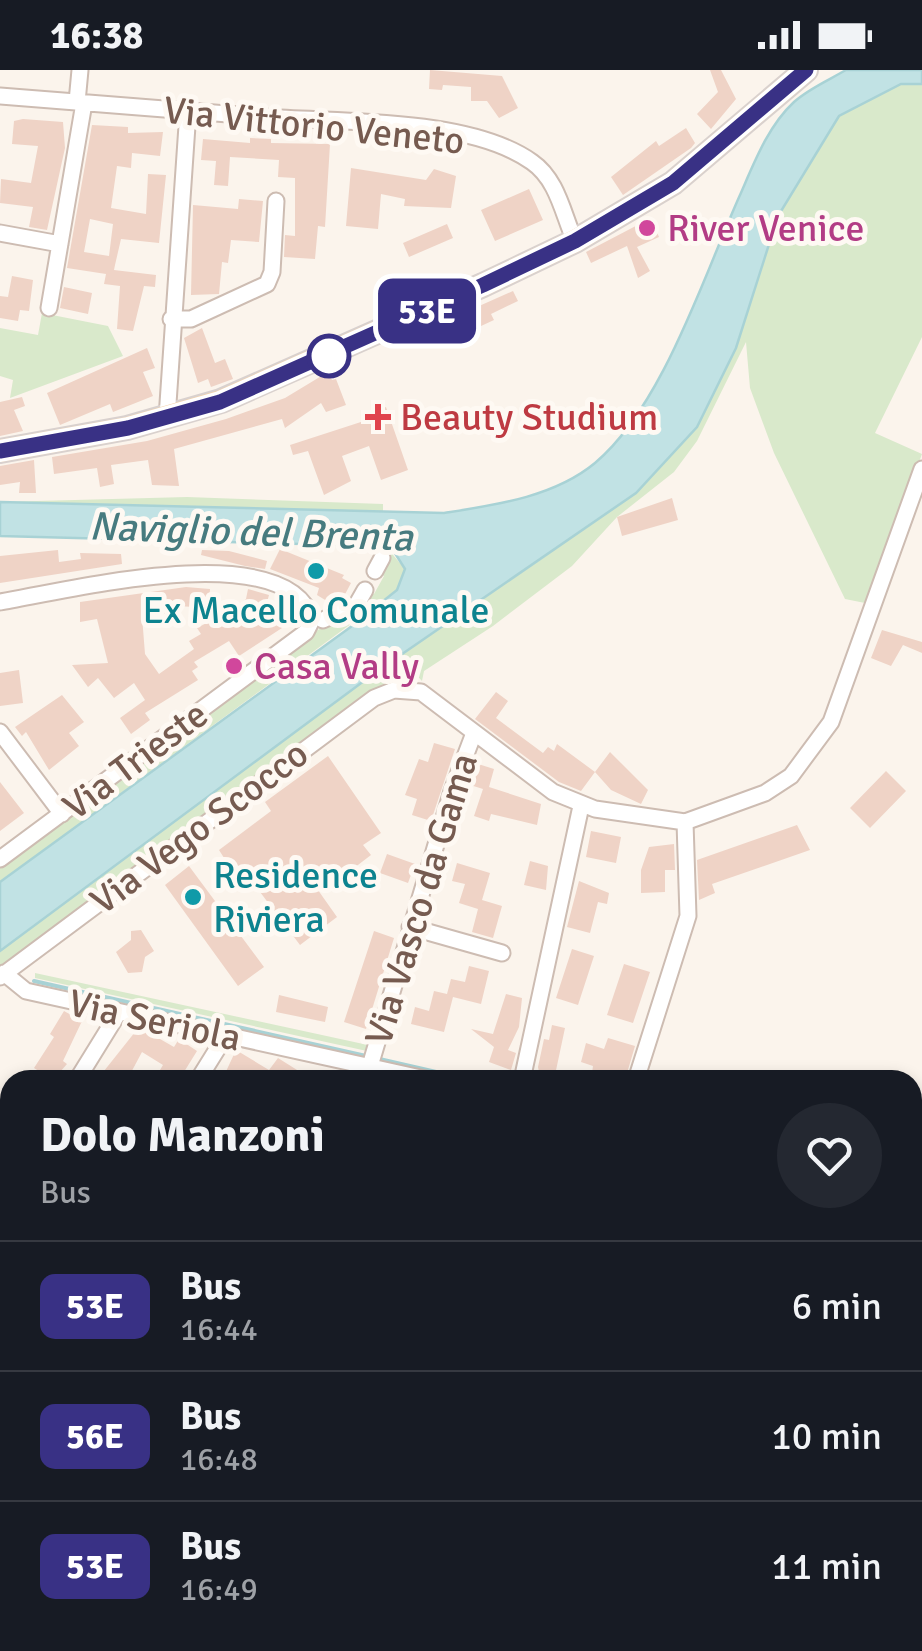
<!DOCTYPE html>
<html lang="en">
<head>
<meta charset="utf-8">
<style>
  body { margin:0; font-family:Signika,sans-serif; background:#242831; color:#f1f3f6; height:100vh; display:flex; flex-direction:column; font-size:38px; white-space:nowrap }
  * { box-sizing:border-box; margin:0 }
  p { font-size:32px; color:#9ea1a6 }
  .icon { flex:none; width:55px; height:55px; fill:none; stroke:currentColor; stroke-width:2; stroke-linecap:round; stroke-linejoin:round }
  .map { position:relative; flex:1; overflow:hidden }
  .side { position:absolute; left:0px; top:1000px; width:922px; height:582px; display:flex; flex-direction:column; background:#171b24; border-radius:30px 30px 0 0; box-shadow:0 5px 15px #0003 }
  .side>* { flex:none }
  .badge { padding:0 20px; border-radius:15px; font-size:35px; line-height:65px }
  .map>.badge { position:absolute; translate:-50% -50%; box-shadow:0 0 0 5px #fff }
  .round { display:grid; place-items:center; flex:none; width:105px; height:105px; border-radius:52px; background:#242831 }
  .headline { display:flex; align-items:center; justify-content:space-between; height:170px; padding:0 40px }
  h1 { font-size:48px; font-weight:700; line-height:75px }
  ul { padding:0; list-style:none }
  li { display:flex; align-items:center; gap:30px; height:130px; padding:0 40px; border-top:2px solid #363941 }
  li div { flex:1 }
  li b { display:block; font-size:38px }
  li em { font-style:normal }
  li .badge { min-width:110px; font-weight:700; text-align:center }
  .status { display:flex; justify-content:space-between; align-items:center; height:70px; padding:0 50px; background:#171b24; direction:ltr }
  .status svg { height:28px; fill:currentColor }
  .map>svg:first-child { display:block }
  .green { fill:#d9e9cb }
  .water { fill:#c1e2e4; stroke:#a8d2d5; stroke-width:2.5 }
  .lines { fill:none; stroke-linecap:round; stroke-linejoin:round }
  .stream { stroke:#a8d2d5; stroke-width:4 }
  .building { fill:#efd3c6; fill-rule:evenodd }
  .street-casing { stroke:#cdbcb2; stroke-width:19 }
  .secondary-casing { stroke:#d3beb2; stroke-width:24 }
  .primary-casing { stroke:#d9d1ce; stroke-width:26 }
  .street { stroke:#fff; stroke-width:15 }
  .secondary { stroke:#fff; stroke-width:20 }
  .primary { stroke:#f4d3ab; stroke-width:22 }
  .line-casing { stroke:#fff; stroke-width:22 }
  .line { stroke:#393185; stroke-width:15 }
  .hotel-dot { fill:#d1479c; stroke:#fef9f3; stroke-width:4 }
  .stop-dot { fill:#fff; stroke:#393185; stroke-width:5 }
  .health-dot { fill:#e0444e; stroke:#fef9f3; stroke-width:4 }
  .culture-dot { fill:#0f9aa8; stroke:#fef9f3; stroke-width:4 }
  .labels { text-anchor:middle; stroke-width:10; stroke-linejoin:round; paint-order:stroke }
  .street-label { font-size:38px; fill:#765b50; stroke:#fef9f3 }
  .hotel-label { font-size:38px; fill:#b23c85; stroke:#fef9f3; text-anchor:start }
  .health-label { font-size:38px; fill:#be3a42; stroke:#fef9f3; text-anchor:start }
  .culture-label { font-size:38px; fill:#0d838f; stroke:#fef9f3 }
  .water-label { font-size:40px; font-style:italic; fill:#477b7f; stroke:#fef9f3 }
</style>
</head>
<body>
<div class="status"><b>16:38</b><svg viewBox="0 0 49 12"><path d="M0 12V9h3v3zM5 12V6h3v6zM10 12V3h3v9zM15 12V0h3v12zM26 1h20v11H26zM47 4h2v5h-2z"/></svg></div>
<div class="map">
<svg width="922" height="1581" viewBox="0 0 922 1581">
  <rect width="100%" height="100%" fill="#fbf4ec"/>
  <path class="green" d="M902 14H922V267L875 363 922 384 865 533 845 529 774 383 750 318 746 272 697 371 674 402 617 447 572 496 493 556 424 601 422 611 409 597 395 606 0 899V881L376 602 546 486 736 278 778 146 839 46Z
    M42 243 108 256 123 286 10 328 13 310 0 306V258L38 265Z
    M187 427 383 434V442L0 432Z
    M388 479 405 499 397 520 0 812V796L369 522 374 524 384 506 378 502Z
    M35 903 368 975 367 981 35 908Z"/>
  <path class="water" d="M846 0H922V14H901L839 46 778 146 736 278 697 357 636 423 376 602 0 881V812L352 556 397 520 405 499 393 480 380 476 0 466V432L444 443C495 435 554 427 595 393 663 336 704 205 740 125 754 93 768 56 794 32 808 19 829 10 846 0Z"/>
  <g class="lines">
    <path class="stream" d="M34 911 366 986
      M375 988 471 1010
      M0 1270 10 1276
      M499 1572 513 1581
      M763 1572 768 1581"/>
  </g>
  <path class="building" d="M430 0 502 6 518 38 499 48 487 31H471V17L443 15 442 20 429 19Z
    M710 0H721L736 29 711 59 697 44 718 22Z
    M23 49 63 52 65 78 47 160 29 157 33 137 0 133 1 109 31 113 38 76 12 74 14 51Z
    M92 55 128 57V63L163 62 160 86 132 83 131 98 117 96 111 138 146 144 148 104 166 105 159 173 121 169 115 195 114 200 156 205 155 217 144 216 133 261 117 259 120 216 104 214 106 204 67 198ZM90 149 113 154 109 186 84 182Z
    M686 58 695 73 691 78 623 125 611 107 656 71 659 76Z
    M250 68 271 69V73L330 74 325 157 318 156 315 189 284 187 285 165 295 166V108L278 107 279 90 230 87 228 116 214 115 216 91 201 90 203 69 250 73Z
    M351 98 426 110 434 99 456 106 451 138 404 136 405 129 381 124 378 159 346 156Z
    M529 119 543 150 495 171 481 140Z
    M239 129 263 131 259 172 231 170 228 193 222 192 219 224 191 225 193 135 238 139Z
    M651 148 659 167 637 177 650 201 638 208 627 176 591 193 586 182Z
    M447 154 453 168 409 187 403 173Z
    M12 206 33 210 29 241 20 240 18 251 0 248V226L8 227Z
    M64 217 92 223 88 244 60 238Z
    M513 221 518 231 491 244 494 250 440 275 432 257Z
    M202 258 215 293 225 289 233 309 211 317 208 309 198 313 184 268Z
    M147 278 155 298 143 302 153 326 113 342 110 334 60 355 47 323Z
    M328 302 332 310 336 309 346 335 326 342 321 333 285 358 282 349 174 379 179 416 152 415 148 390 111 395 114 414 100 417 97 398 54 404 52 387 147 371 226 349 285 328Z
    M22 327 25 336 14 340 23 361 0 366V332Z
    M386 337 408 400 381 410 369 376 342 386 351 411 324 425 308 381 293 385 290 375 364 351 362 346Z
    M34 390 36 423H19L20 412 0 415V396Z
    M672 428 678 450 622 466 617 447Z
    M280 479 344 505 342 508 351 513 343 528 335 524 330 533 317 525 319 518 270 499Z
    M58 480 59 492 81 489 80 483 121 484 122 494 0 513V486Z
    M202 480 229 481 267 491 265 499 245 496 201 485Z
    M186 517 210 519 209 538 178 536V543L142 546 145 584 159 604 194 579 189 571 201 564 197 558 231 540 246 529 248 519 269 525 266 536 282 558 239 586 229 571 194 592 198 597 192 601 198 610 145 643 150 650 131 664 120 648 145 630 134 613 114 628 98 608 88 617 72 595 108 593 97 549 80 552V532Z
    M882 560 922 572V583L903 575 891 596 871 588Z
    M19 600 23 633 0 636V603Z
    M496 622 508 631 496 648 543 683 548 677 554 681 557 674 595 702 581 721 559 712 475 649Z
    M62 625 84 652 69 663 79 676 49 700 26 662 22 666 15 657Z
    M434 673 455 679 431 751 412 745 417 729 405 725 419 689 428 692Z
    M610 682 648 720 641 734 611 720 595 702Z
    M328 686 381 763 363 775 371 785 341 808 334 798 313 813 337 847 300 875 254 814 245 821 219 780 271 741 265 732Z
    M475 693 494 699 489 717 541 734 537 755 491 744 489 751 474 746 483 719 467 714Z
    M886 701 906 721 870 758 850 738Z
    M0 712 24 743 0 761Z
    M797 755 810 780 712 814 715 823 699 830 697 790Z
    M591 761 621 767 616 793 586 787Z
    M674 774 675 800H665V822L641 823V800L649 777Z
    M387 784 415 794 408 813 380 803Z
    M530 791 548 796 546 820 524 815Z
    M457 793 490 803 482 830 502 836 493 868 472 862 478 839 459 833 465 814 452 811Z
    M189 796 264 897 238 916 165 815Z
    M579 811 609 823 607 834 598 832 590 863 567 857Z
    M141 860 154 881 145 887 142 902 128 903 116 882 131 870V861Z
    M374 861 394 868 366 959 344 952Z
    M572 879 594 886 578 935 556 928Z
    M624 894 650 902 633 953 607 945Z
    M469 896 489 901 481 934 453 927 444 962 411 954 415 937 429 941 434 921 447 924 451 909 465 912Z
    M506 924 522 928 519 957 508 980 516 983 511 1000 489 992 494 977 471 959 493 964Z
    M279 925 328 937 325 952 276 942Z
    M64 941 82 951 63 991 67 994 53 1010 34 998 54 967 50 964Z
    M552 955 565 958 555 1005 539 1002 538 997 544 969 549 970Z
    M139 957 174 977 179 969 197 981 179 1010 157 1005 163 995 142 982 127 1010 100 1006Z
    M608 968 635 976 625 1010H591L593 996 581 992 586 973 604 979Z
    M236 980 269 1000 278 988 313 1010H262L251 1002 246 1010H222Z
    M0 1189 10 1195V1248L0 1242Z"/>
  <g class="lines">
    <defs>
      <path id="street" d="M0 26C88 33 177 40 265 47 341 53 469 47 532 92 558 110 563 145 575 171
        M77 32 80 0
        M0 163 60 174
        M49 238 84 33
        M171 249H191L267 214 272 202 276 131
        M167 348 188 41
        M375 501 382 488
        M0 532C61 522 288 464 312 550L306 562 0 789
        M323 550 357 534 365 520
        M0 662 62 744
        M410 857 502 883
        M4 903 26 921 430 1010
        M0 907 374 628 394 620 421 622 553 722 595 739 685 752 765 723 791 706 831 652 922 399
        M370 996 452 721 474 663
        M77 1010 119 942
        M198 1010 226 965
        M522 1010 581 736
        M636 1010 688 846 685 752
        M912 1123 922 1125
        M0 1131 10 1115
        M0 1394 10 1400
        M0 1542 10 1539
        M308 1572 318 1581"/>
      <path id="secondary" d="M0 1155 10 1161
        M0 1508 10 1525
        M37 1572 42 1581
        M667 1572 681 1581"/>
      <path id="primary" d="M0 381 127 358 221 331 483 215 575 171 673 113 806 0"/>
    </defs>
    <use href="#street" class="street-casing"/>
    <use href="#secondary" class="secondary-casing"/>
    <use href="#primary" class="primary-casing"/>
    <use href="#street" class="street"/>
    <use href="#secondary" class="secondary"/>
    <use href="#primary" class="primary"/>
  </g>
  <g class="lines">
    <defs>
      <path id="line" d="M0 381 128 358 220 332 483 215 575 171 673 113 806 0"/>
    </defs>
    <use href="#line" class="line-casing"/>
    <use href="#line" class="line"/>
  </g>
  <g class="hotel-dot">
    <circle cx="647" cy="158" r="10"/>
    <circle cx="234" cy="596" r="10"/>
  </g>
  <circle class="stop-dot" cx="329" cy="286" r="20"/>
  <path class="health-dot" d="M373 332h10v10h10v10h-10v10h-10v-10h-10v-10h10z"/>
  <g class="culture-dot">
    <circle cx="316" cy="501" r="10"/>
    <circle cx="193" cy="827" r="10"/>
  </g>
  <g class="labels">
    <g class="street-label">
      <text transform="translate(314 55) rotate(6)" y="13">Via Vittorio Veneto</text>
      <text transform="translate(135 690) rotate(-37)" y="13">Via Trieste</text>
      <text transform="translate(199 757) rotate(-37)" y="13">Via Vego Scocco</text>
      <text transform="translate(421 829) rotate(-73)" y="13">Via Vasco da Gama</text>
      <text transform="translate(155 950) rotate(12)" y="13">Via Seriola</text>
    </g>
    <g class="hotel-label">
      <text x="667" y="171">River Venice</text>
      <text x="254" y="609">Casa Vally</text>
    </g>
    <g class="health-label">
      <text x="400" y="360">Beauty Studium</text>
    </g>
    <g class="culture-label">
      <text x="316" y="553">Ex Macello Comunale</text>
      <text x="213" y="818" text-anchor="start">Residence<tspan x="213" dy="44">Riviera</tspan></text>
    </g>
    <g class="water-label">
      <text transform="translate(251 461) rotate(2)" y="14">Naviglio del Brenta</text>
    </g>
  </g>
</svg>
<b class="badge" style="left:427px;top:241px;background:#393185;color:#fff">53E</b>
<section class="side">
<div class="headline"><div><h1>Dolo Manzoni</h1><p>Bus</p></div><a class="round"><svg class="icon" aria-label="heart" viewBox="0 0 24 24"><path d="M12 20l-8-8c-3-5 5-10 8-4 3-6 11-1 8 4z"/></svg></a></div>
<ul>
<li><span class="badge" style="background:#393185;color:#fff">53E</span><div><b>Bus</b><p>16:44</p></div><em>6 min</em></li>
<li><span class="badge" style="background:#393185;color:#fff">56E</span><div><b>Bus</b><p>16:48</p></div><em>10 min</em></li>
<li><span class="badge" style="background:#393185;color:#fff">53E</span><div><b>Bus</b><p>16:49</p></div><em>11 min</em></li>
</ul>
</section>
</div>
</body>
</html>
